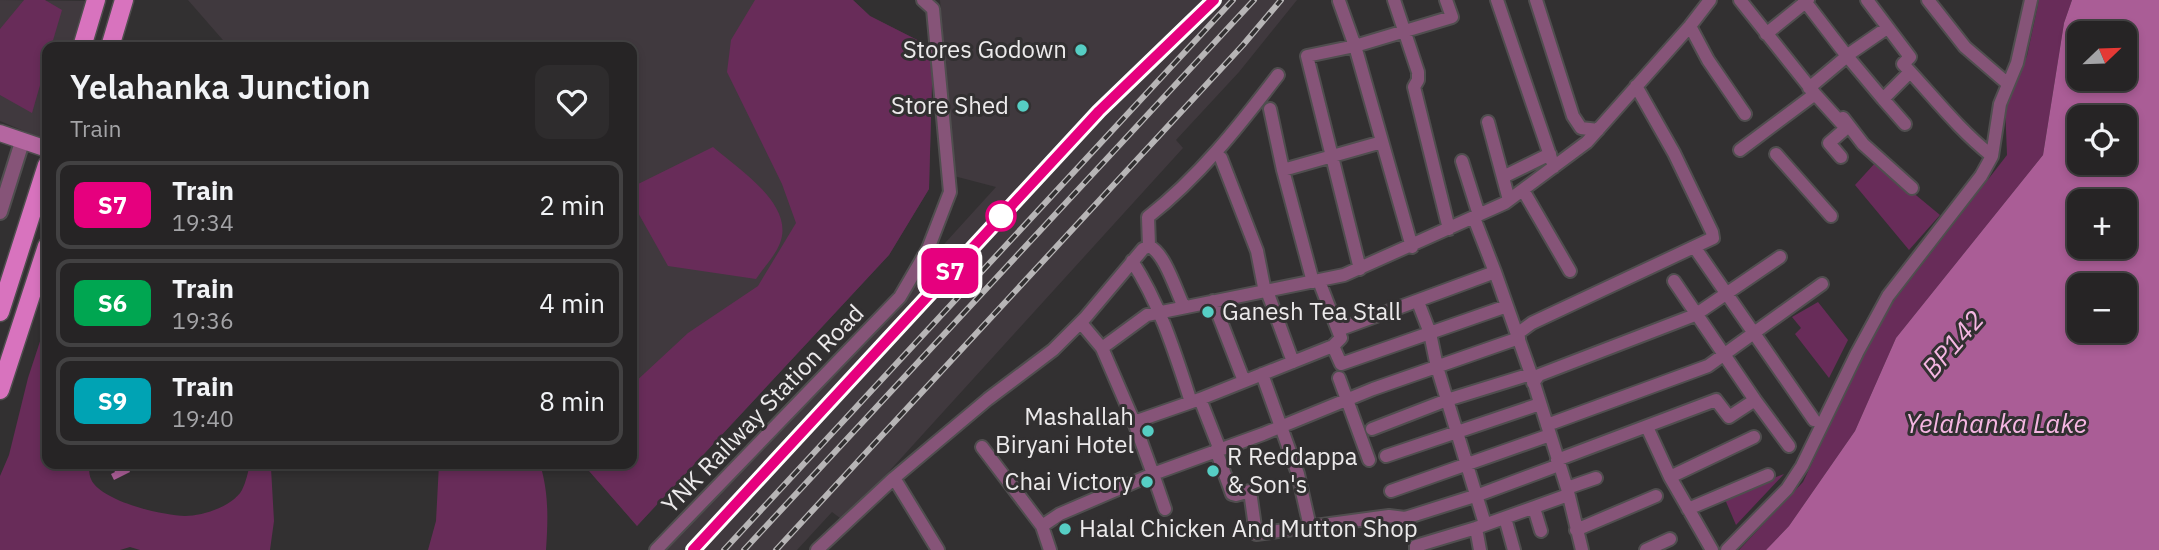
<!DOCTYPE html>
<html lang="en">
<head>
<meta charset="utf-8">
<style>
  body { margin:0; font-family:"IBM Plex Sans",sans-serif; background:#2e2c2d; color:#f1f3f6; height:100vh; display:flex; flex-direction:column; font-size:26px; white-space:nowrap }
  * { box-sizing:border-box; margin:0 }
  p { font-size:23px; color:#a4a4a7 }
  .icon { flex:none; width:38px; height:38px; fill:none; stroke:currentColor; stroke-width:2; stroke-linecap:round; stroke-linejoin:round }
  .map { position:relative; flex:1; overflow:hidden }
  .sheet { position:absolute; left:42px; top:42px; width:595px; height:427px; display:flex; flex-direction:column; background:#262425; border-radius:14px; box-shadow:0 4px 10px #0003,0 0 0 2px #424142 }
  .sheet>* { flex:none }
  .badge { padding:0 14px; border-radius:10px; font-size:24px; line-height:46px }
  .needle { width:46px; rotate:67deg }
  .tools { position:absolute; left:2067px; top:21px; display:grid; gap:14px }
  .tools a { display:grid; place-items:center; width:70px; height:70px; border-radius:14px; background:#262425; box-shadow:0 4px 10px #0003,0 0 0 2px #424142; font-size:35px }
  .map>.badge { position:absolute; translate:-50% -50%; box-shadow:0 0 0 4px #fff }
  .round { display:grid; place-items:center; flex:none; width:74px; height:74px; border-radius:14px; background:#2e2c2d }
  .head { display:flex; align-items:center; justify-content:space-between; height:119px; padding:0 28px }
  h1 { font-size:33px; font-weight:600; line-height:52px }
  ul { padding:0; list-style:none }
  li { display:flex; align-items:center; gap:21px; height:88px; margin:0 14px 10px; padding:0 14px; border:4px solid #424142; border-radius:14px }
  li div { flex:1 }
  li b { display:block; font-size:26px }
  li em { font-style:normal }
  li .badge { min-width:77px; font-weight:700; text-align:center }
  .map>svg:first-child { display:block }
  .built { fill:#40393e }
  .green { fill:#682c59 }
  .water { fill:#aa5d96; fill-rule:evenodd }
  .lines { fill:none; stroke-linecap:round; stroke-linejoin:round }
  .minor-casing { stroke:#504e4f; stroke-width:16 }
  .tertiary-casing { stroke:#504e4f; stroke-width:18 }
  .secondary-casing { stroke:#504e4f; stroke-width:19 }
  .primary-casing { stroke:#504e4f; stroke-width:21 }
  .minor { stroke:#865478; stroke-width:12 }
  .tertiary { stroke:#865478; stroke-width:14 }
  .secondary { stroke:#b466a0; stroke-width:16 }
  .primary { stroke:#d873be; stroke-width:18 }
  .rail-casing { stroke:#b7b5b6; stroke-width:6 }
  .rail { stroke:#323031; stroke-width:3.5; stroke-dasharray:10; stroke-linecap:butt }
  .line-casing { stroke:#fff; stroke-width:16 }
  .line { stroke:#e6007e; stroke-width:10 }
  .poi-dot { fill:#56cec4; stroke:#323031; stroke-width:2.5 }
  .stop-dot { fill:#fff; stroke:#e6007e; stroke-width:3.5 }
  .labels { text-anchor:middle; stroke-width:6; stroke-linejoin:round; paint-order:stroke }
  .poi-label { font-size:24px; fill:#eceaeb; stroke:#323031; text-anchor:end }
  .street-label { font-size:24px; fill:#eceaeb; stroke:#323031 }
  .water-label { font-size:26px; font-style:italic; fill:#f5b6e2; stroke:#323031 }
</style>
</head>
<body>
<div class="map">
<svg width="2159" height="550" viewBox="0 0 2159 550">
  <rect width="100%" height="100%" fill="#323031"/>
  <path class="built" d="M0 0 87 1 73 47H47V133L45 140 0 121Z
    M188 0H853L870 16 933 48 929 189 889 255 637 526 583 464H632V47H229Z
    M940 0H1297L1239 72 1176 140 1183 148 844 521 832 512 797 550H666L996 187 954 176Z"/>
  <path class="green" d="M24 0H45L62 10 51 47H47V61L32 113 0 95V29Z
    M755 0H853L870 16 933 48 929 189 889 255 637 526 583 464H632V385L688 333 758 286 796 223 782 184 727 72 731 40Z
    M2039 0H2072L2064 23 2043 155 1896 338 1855 431 1789 526 1766 550H1739L1803 482 1883 315 2007 155 2005 104 2027 56Z
    M713 147C738 169 795 204 780 243 775 256 764 267 756 279L668 266 632 202V187Z
    M1876 162 1940 215 1909 250 1855 185Z
    M1818 302 1848 340 1829 378 1795 334 1801 328 1792 317Z
    M47 320V464H89C89 471 89 478 94 484 110 503 161 515 185 516 203 516 233 506 242 490 246 482 248 472 250 464H273L271 468 274 521 270 550H140L130 547 120 550H0V476L9 455 28 378Z
    M439 464H540C549 493 548 520 546 550H428L436 521Z
    M1784 474 1736 525 1724 497Z"/>
  <path class="water" d="M2072 0H2159V550H1766L1789 526 1855 431 1896 338 2043 155 2064 23ZM2079 33H2124V79H2079ZM2079 117H2124V163H2079ZM2079 201H2124V247H2079ZM2079 285H2124V331H2079Z
    M111 464H126L130 472 114 480 111 474 115 472Z"/>
  <g class="lines">
    <defs>
      <path id="minor" d="M1394 0 1418 72V80L1414 87 1449 229
        M1497 0 1554 167
        M1536 0 1573 116 1581 128 1598 130
        M1740 0 1815 94 1844 126V130L1829 143 1841 157
        M1804 0 1847 56 1883 99 1910 72
        M1867 0 1910 57 1903 64C1933 96 1958 129 1992 156
        M1928 0 1965 47 2008 84
        M1339 1 1355 46 1412 247
        M1690 26 1708 60 1745 114
        M1766 34 1808 0
        M1809 88 1852 52 1887 28
        M1883 99 1905 124
        M1270 109 1283 170 1313 282
        M1843 118 1863 144 1912 188
        M1488 122 1509 200
        M1740 150 1815 94
        M1776 154 1831 216
        M1221 158 1257 251 1265 292
        M1462 161 1479 215
        M1283 170 1382 142
        M1503 177 1550 154
        M1523 190 1570 271
        M1474 218 1495 272 1531 374 1567 488 1582 550
        M1149 246 1148 217C1199 177 1239 126 1278 75
        M1695 248 1814 420
        M1132 261C1160 304 1175 353 1191 402
        M1360 269 1307 56 1355 46 1452 17 1446 0
        M1319 281 1341 338 1333 346 1341 364 1507 306
        M1674 281 1755 400 1789 446
        M1267 291 1293 362
        M1213 301 1244 381
        M1418 302 1430 333 1437 367 1485 524
        M1338 330 1495 272
        M1517 334 1532 323 1713 238 1712 232 1674 153 1636 86
        M1102 348 1147 315 1344 275 1505 203 1587 142 1690 26 1710 0
        M1262 374 1298 474 1310 527
        M1339 378 1369 460
        M1533 383 1539 375 1695 315 1780 257
        M1200 399 1220 450
        M1134 422 1200 399 1333 346
        M1547 425 1708 366 1822 284
        M1647 427 1670 477 1712 550
        M1372 429 1447 400 1531 374
        M982 447 1042 526 1050 550
        M1216 450 1232 494 1236 495 1250 491 1256 534 1389 516 1405 518 1481 494 1559 465
        M1386 456 1540 404
        M1557 460 1716 400 1729 417 1755 400
        M1670 477 1754 437
        M894 478 938 550
        M1567 488 1596 478
        M1391 491 1550 435
        M1534 508 1541 531
        M1165 509 1153 474 1263 434 1373 389 1519 338
        M1688 509 1768 475
        M1505 518 1514 550
        M1042 526 1060 514 1153 474 1134 422 1102 348 1081 323
        M1476 528 1480 550
        M1576 530 1656 496
        M656 550 900 297 928 249 950 192 933 9 923 0
        M817 550 894 478 988 399 1053 350 1085 318 1143 249 1149 246C1165 253 1176 291 1184 307
        M1416 550V546L1476 528 1568 495
        M1646 550 1670 539
        M1727 550 1787 489 1802 466 1857 353 1888 296 1981 176 1992 156 2000 104 2017 63 2031 0"/>
      <path id="tertiary" d="M0 212 22 142"/>
      <path id="secondary" d="M0 133 47 149"/>
      <path id="primary" d="M82 47 96 0
        M110 47 124 0
        M0 312 47 165
        M0 390 47 246"/>
    </defs>
    <use href="#minor" class="minor-casing"/>
    <use href="#tertiary" class="tertiary-casing"/>
    <use href="#secondary" class="secondary-casing"/>
    <use href="#primary" class="primary-casing"/>
    <use href="#minor" class="minor"/>
    <use href="#tertiary" class="tertiary"/>
    <use href="#secondary" class="secondary"/>
    <use href="#primary" class="primary"/>
    <defs>
      <path id="rail" d="M693 550 769 466 1099 111 1214 0
        M724 550 1233 0
        M744 550 1254 0
        M776 550 1243 45 1281 0"/>
    </defs>
    <use href="#rail" class="rail-casing"/>
    <use href="#rail" class="rail"/>
  </g>
  <g class="lines">
    <defs>
      <path id="line" d="M693 550 1099 111 1214 0"/>
    </defs>
    <use href="#line" class="line-casing"/>
    <use href="#line" class="line"/>
  </g>
  <g class="poi-dot">
    <circle cx="1081" cy="50" r="7"/>
    <circle cx="1023" cy="106" r="7"/>
    <circle cx="1208" cy="312" r="7"/>
    <circle cx="1148" cy="431" r="7"/>
    <circle cx="1213" cy="471" r="7"/>
    <circle cx="1147" cy="482" r="7"/>
    <circle cx="1065" cy="529" r="7"/>
  </g>
  <circle class="stop-dot" cx="1001" cy="216" r="14"/>
  <g class="labels">
    <g class="poi-label">
      <text x="1067" y="58">Stores Godown</text>
      <text x="1009" y="114">Store Shed</text>
      <text x="1222" y="320" text-anchor="start">Ganesh Tea Stall</text>
      <text x="1134" y="425">Mashallah<tspan x="1134" dy="28">Biryani Hotel</tspan></text>
      <text x="1227" y="465" text-anchor="start">R Reddappa<tspan x="1227" dy="28">&amp; Son's</tspan></text>
      <text x="1133" y="490">Chai Victory</text>
      <text x="1079" y="537" text-anchor="start">Halal Chicken And Mutton Shop</text>
    </g>
    <g class="street-label">
      <text transform="translate(763 409) rotate(-46)" y="8">YNK Railway Station Road</text>
    </g>
    <g class="water-label">
      <text transform="translate(1953 344) rotate(-49)" y="9">BP142</text>
      <text x="1996" y="433">Yelahanka Lake</text>
    </g>
  </g>
</svg>
<div class="tools">
<a><svg class="needle" viewBox="-14 -14 28 28"><path d="M0-13l5 13h-10z" fill="#e53935"/><path d="M0 13l5-13h-10z" fill="#a4a4a7"/></svg></a>
<a><svg class="icon" aria-label="locate" viewBox="0 0 24 24"><circle cx="12" cy="12" r="6"/><path d="M12 2v4M12 18v4M2 12h4M18 12h4"/></svg></a>
<a>+</a>
<a>−</a>
</div>
<b class="badge" style="left:950px;top:271px;background:#e6007e;color:#fff">S7</b>
<section class="sheet">
<div class="head"><div><h1>Yelahanka Junction</h1><p>Train</p></div><a class="round"><svg class="icon" aria-label="heart" viewBox="0 0 24 24"><path d="M12 20l-8-8c-3-5 5-10 8-4 3-6 11-1 8 4z"/></svg></a></div>
<ul>
<li><span class="badge" style="background:#e6007e;color:#fff">S7</span><div><b>Train</b><p>19:34</p></div><em>2 min</em></li>
<li><span class="badge" style="background:#00a651;color:#fff">S6</span><div><b>Train</b><p>19:36</p></div><em>4 min</em></li>
<li><span class="badge" style="background:#00a3b4;color:#fff">S9</span><div><b>Train</b><p>19:40</p></div><em>8 min</em></li>
</ul>
</section>
</div>
</body>
</html>
